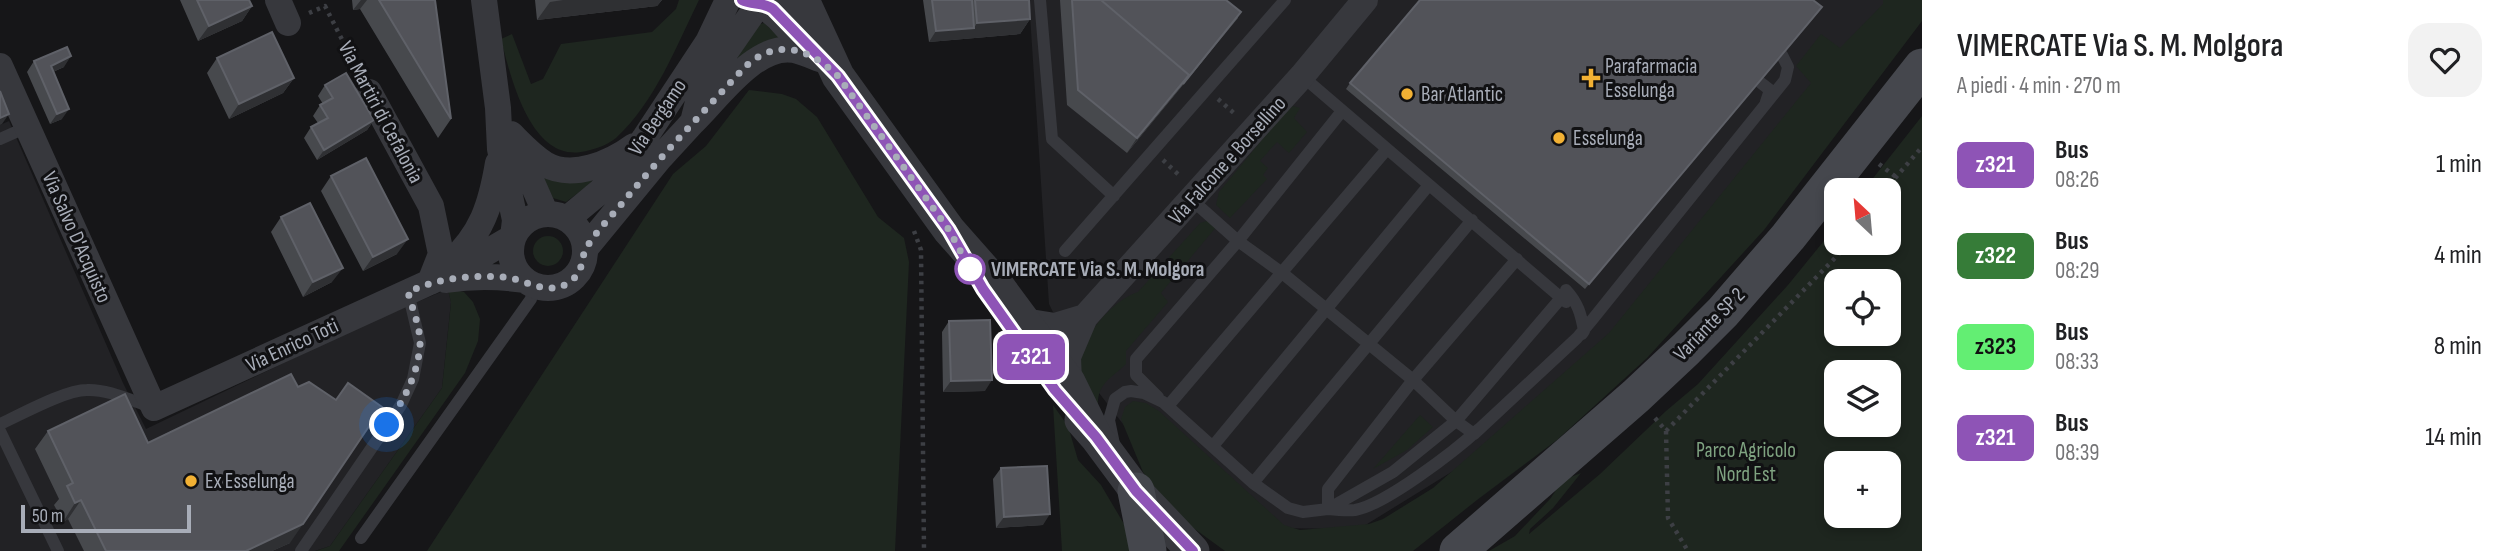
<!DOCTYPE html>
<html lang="it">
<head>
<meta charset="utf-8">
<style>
  body { margin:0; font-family:"Sofia Sans Condensed",sans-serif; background:#f2f2f2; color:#202124; height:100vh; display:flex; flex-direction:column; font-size:26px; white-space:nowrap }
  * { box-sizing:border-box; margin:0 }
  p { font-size:23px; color:#757577 }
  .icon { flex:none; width:38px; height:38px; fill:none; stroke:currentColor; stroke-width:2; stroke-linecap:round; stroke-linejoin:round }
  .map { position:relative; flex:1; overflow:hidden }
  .side { display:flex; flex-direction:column; background:#fff; width:595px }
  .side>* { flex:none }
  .badge { padding:0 14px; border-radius:10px; font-size:24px; line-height:46px }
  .needle { width:46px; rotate:334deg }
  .buttons { position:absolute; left:1824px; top:178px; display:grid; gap:14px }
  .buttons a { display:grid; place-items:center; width:77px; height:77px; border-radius:14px; background:#fff; box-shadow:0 4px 10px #0003; font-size:35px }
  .scale { position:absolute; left:21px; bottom:18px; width:170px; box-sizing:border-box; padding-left:7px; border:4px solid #a8adb8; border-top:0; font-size:19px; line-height:24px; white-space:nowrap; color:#a8adb8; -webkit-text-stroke:5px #111113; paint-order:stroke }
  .you { position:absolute; width:35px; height:35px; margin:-18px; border:5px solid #fff; border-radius:50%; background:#1a73e8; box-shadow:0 0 0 10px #1a73e833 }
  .map>.badge { position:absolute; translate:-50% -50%; box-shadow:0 0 0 4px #fff }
  .round { display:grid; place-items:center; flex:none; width:74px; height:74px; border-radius:21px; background:#f2f2f2 }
  .overview { display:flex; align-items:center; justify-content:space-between; height:119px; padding:0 35px }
  h1 { font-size:33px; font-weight:600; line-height:52px }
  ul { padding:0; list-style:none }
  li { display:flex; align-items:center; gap:21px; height:91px; padding:0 35px }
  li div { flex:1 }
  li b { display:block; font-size:26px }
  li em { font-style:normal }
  li .badge { min-width:77px; font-weight:700; text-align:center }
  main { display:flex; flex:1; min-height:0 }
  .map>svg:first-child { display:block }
  .built { fill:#222225 }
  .green { fill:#1e261f; fill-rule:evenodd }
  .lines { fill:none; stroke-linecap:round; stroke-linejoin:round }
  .path { stroke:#3d3f44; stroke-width:4.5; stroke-dasharray:3.5 5; stroke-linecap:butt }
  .service { stroke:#37383d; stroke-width:12 }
  .minor { stroke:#37383d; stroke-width:26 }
  .tertiary { stroke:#37383d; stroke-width:33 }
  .secondary { stroke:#45474d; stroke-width:37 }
  .wall { fill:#47494d }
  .shaded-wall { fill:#2f3033 }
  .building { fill:#525359; stroke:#5f6168; stroke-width:2 }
  .line-casing { stroke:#fff; stroke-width:16 }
  .line { stroke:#8e54b6; stroke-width:10 }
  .walk { stroke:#a8adb8; stroke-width:7; stroke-dasharray:0 12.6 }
  .poi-dot { fill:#f2b134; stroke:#111113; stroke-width:2.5 }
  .stop-dot { fill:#fff; stroke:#8e54b6; stroke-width:3.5 }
  .labels { text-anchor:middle; stroke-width:6; stroke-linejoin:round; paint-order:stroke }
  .poi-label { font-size:21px; fill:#a8adb8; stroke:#111113; text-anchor:start }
  .street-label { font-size:21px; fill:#a8adb8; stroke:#111113 }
  .stop-label { font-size:21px; font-weight:bold; fill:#a8adb8; stroke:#111113; text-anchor:start }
  .park-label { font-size:21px; fill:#7fa381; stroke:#111113 }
</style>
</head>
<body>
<main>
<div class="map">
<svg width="1922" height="551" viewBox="0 0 1922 551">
  <rect width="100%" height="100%" fill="#161618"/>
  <path class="built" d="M1029 0H1906L1759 211 1492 447 1359 529 1261 528 1123 424 1082 371 1049 304Z
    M9 121 123 383 146 429 363 325 448 289 451 302 442 388 330 546 315 551H0V125Z"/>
  <path class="green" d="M679 0H699C676 47 655 102 616 138 606 146 593 150 581 152 530 160 510 75 501 39L512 34 531 84 543 79 561 44 652 32 676 9Z
    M1883 0H1922V21L1764 230 1647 358 1557 440 1477 500 1413 551H1225L1188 524 1155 490 1143 472 1121 419 1125 407 1133 401 1146 403 1159 411 1284 525 1300 530 1369 524 1383 519 1433 488 1609 333 1811 83 1796 66 1821 34 1840 48 1883 4Z
    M764 23 786 43 720 80 760 24Z
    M749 90 782 94 796 99 817 117 878 217 904 238 909 262 895 551H427L673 174 706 146Z
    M1293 106 1300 108 1294 118 1307 132 1289 153 1277 142 1260 161 1268 168 1263 175 1267 179 1230 218 1216 205 1219 192 1285 112Z
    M1922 116V551H1489L1515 536 1550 499 1563 480 1581 473 1553 508 1530 529 1529 534 1600 474 1666 411 1698 384 1788 285 1836 226V243H1888V191H1863ZM1836 282H1888V334H1836ZM1836 373H1888V425H1836ZM1836 464H1888V516H1836Z
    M606 167 586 187 566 202 553 198 538 168Z
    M1210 220 1217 226 1161 293 1168 302 1126 351V364C1112 378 1097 383 1098 406 1093 399 1085 391 1082 383 1067 351 1109 301 1138 292L1200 223Z
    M533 251a15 15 0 1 1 30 0a15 15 0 1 1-30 0Z
    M448 289 464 292 473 302 480 319 478 341 465 373 339 551H316L330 546 442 388 451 303Z
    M1053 405 1068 426 1078 460 1101 485 1124 524 1131 551H1062Z
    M1420 415 1433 427 1407 450 1373 469Z"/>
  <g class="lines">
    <path class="path" d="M309 13 325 6 359 73
      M1218 99 1235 114
      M1163 160 1181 177
      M1879 164 1896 177
      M1884 191 1922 147
      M914 231 921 250 924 551
      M1655 418 1666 431 1668 518 1688 551
      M1666 431 1838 255 1846 243"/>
    <path class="service" d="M1040 0 1052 139 1114 196
      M1302 76 1566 302
      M1761 83 1770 90 1766 102
      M0 139 27 127
      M1192 200 1238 241 1281 272 1413 380 1456 421 1561 298
      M1065 251 1285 0
      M1566 290C1578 303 1581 314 1584 331L1582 334
      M1158 397 1136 375V359L1238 241 1342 111
      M1168 406 1387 149
      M0 424C22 414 65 390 87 390 108 389 132 401 151 407
      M1479 429C1456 450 1385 505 1355 510 1347 511 1337 510 1328 509V489L1413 380 1517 259
      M0 431 58 551
      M1114 444 1109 420 1115 399 1125 392 1131 391 1144 393 1163 402 1253 483 1288 508 1303 512 1328 509 1393 472 1456 421 1474 434 1577 338 1592 320 1785 80 1788 67 1782 55
      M1213 446 1429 185
      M1253 483 1472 220
      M361 538 531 299 533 286
      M301 551 401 405 413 379 420 343 408 292"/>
    <path class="minor" d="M278 0 288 23
      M0 66 154 408 430 282 467 264 513 237 515 220 500 149 498 108 484 0
      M369 92 431 206 441 254 430 282
      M693 122C718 98 756 43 794 50 802 52 812 56 820 59
      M511 134C521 144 532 156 545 164 572 180 611 163 634 146
      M514 142 546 214
      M511 251a37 37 0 1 1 74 0a37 37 0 1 1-74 0Z
      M567 219 615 179 644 139 708 42 728 0
      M585 249 659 159 693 122 702 86 758 5
      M449 264C482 234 491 205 498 163
      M446 280C472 276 497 276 524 280
      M1024 321 1055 326 1085 317
      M1069 382 1068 357 1085 317 1302 76 1365 0"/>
    <path class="tertiary" d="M803 0 838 76 949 230 995 282 1069 382 1096 437
      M767 4 781 16 814 52
      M1081 420 1096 437 1136 491 1193 551"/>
    <path class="secondary" d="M1136 491 1148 551
      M1458 551 1636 396 1686 349 1723 312 1788 237 1922 67"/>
  </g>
  <path class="wall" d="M180 0H249L252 6 242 21 198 41Z
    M352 0H435L451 119 438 138 360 9 353 10Z
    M535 0H662L657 6 537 20Z
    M923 0H1029L1030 19 1020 34 929 42Z
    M1060 0H1226L1238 18 1127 153 1067 105Z
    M1822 7 1585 289 1346 89 1350 83Z
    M217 58 294 78 283 93 229 119 207 73Z
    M34 61 64 67 53 72 62 119 50 124 27 72Z
    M325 85 374 120 367 130 317 160 304 138 311 127 318 123 313 116 320 105 323 104 318 96Z
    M331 176 397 254 363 271 321 191Z
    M281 217 332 282 303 297 271 232Z
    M949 321 985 391 943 392 942 332Z
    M48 431 148 443 290 543 272 551H84L68 519 63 522 54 505 59 499 35 449Z
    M1001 468 1043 525 996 528 993 479Z"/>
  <path class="shaded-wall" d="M361 0H367L360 9 353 10Z
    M563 0H662L657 6 537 20 550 2Z
    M252 6 242 21 198 41 209 26Z
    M1822 7 1818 13 1585 289 1589 284Z
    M1030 19 1020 34 929 42 936 31 974 28 977 23Z
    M71 56 64 67 43 76 51 66Z
    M1189 75 1179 89 1127 153 1137 138Z
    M294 78 283 93 229 119 239 104Z
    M69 109 62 119 50 124 57 114Z
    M9 114 2 124 0 125V118Z
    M374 120 367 130 317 160 324 150Z
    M408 239 397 254 363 271 373 257Z
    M343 268 332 282 303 297 313 282Z
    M992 380 985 391 943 392 951 381Z
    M81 500 68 519 63 522 75 503Z
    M1050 514 1043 525 996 528 1004 517Z
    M303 524 290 543 272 551H246Z"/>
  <path class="building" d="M197 0H249L252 6 209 26Z
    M379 0H435L451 119Z
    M932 0H972L974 28 936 31Z
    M975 0H1029L1030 19 977 23Z
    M1072 0H1101L1189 75 1137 138 1078 90Z
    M1101 0H1226L1241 12 1183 84 1189 75Z
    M1420 0H1813L1822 7 1589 284 1350 83Z
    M272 32 294 78 239 104 217 58Z
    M67 47 71 56 51 66 69 109 57 114 34 61Z
    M346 73 374 120 324 150 311 127 328 118 320 105 333 98 325 85Z
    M0 91 9 114 0 118Z
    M366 158 408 239 373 257 331 176Z
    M310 203 343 268 313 282 281 217Z
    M990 320 992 380 951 381 949 321Z
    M291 374 298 387 309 382 336 400 348 383 382 407 303 524 246 551H106L81 500 75 503 67 486 73 483 48 431 125 394 148 443Z
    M1047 466 1050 514 1004 517 1001 468Z"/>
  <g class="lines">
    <defs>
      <path id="line" d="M742 0C752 5 764 2 773 9L838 76 949 230 983 289 1055 390 1096 437 1136 491 1193 551"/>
    </defs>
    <use href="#line" class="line-casing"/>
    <use href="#line" class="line"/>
    <path class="walk" d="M387 425C403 401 418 375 420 345 421 329 412 308 408 292 438 278 470 275 502 277 525 278 546 297 568 283 586 271 579 260 587 247 596 231 612 216 624 201 662 155 704 111 745 67 752 60 763 53 772 51 798 44 821 60 838 76L949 230 970 269"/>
  </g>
  <g class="poi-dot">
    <path d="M1587.5 67.5h7v7h7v7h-7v7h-7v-7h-7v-7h7z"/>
    <circle cx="1407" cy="94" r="7"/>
    <circle cx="1559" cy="138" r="7"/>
    <circle cx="191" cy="481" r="7"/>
  </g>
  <circle class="stop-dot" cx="970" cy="269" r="14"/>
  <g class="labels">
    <g class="poi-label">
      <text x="1605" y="73">Parafarmacia<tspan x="1605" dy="24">Esselunga</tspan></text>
      <text x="1421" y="101">Bar Atlantic</text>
      <text x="1573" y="145">Esselunga</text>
      <text x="205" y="488">Ex Esselunga</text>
    </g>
    <g class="street-label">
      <text transform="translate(381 112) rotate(62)" y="7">Via Martiri di Cefalonia</text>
      <text transform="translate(657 117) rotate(-56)" y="7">Via Bergamo</text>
      <text transform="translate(1227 160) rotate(-48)" y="7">Via Falcone e Borsellino</text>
      <text transform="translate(77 237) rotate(66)" y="7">Via Salvo D'Acquisto</text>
      <text transform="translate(1709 324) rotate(-46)" y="7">Variante SP 2</text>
      <text transform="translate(292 345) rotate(-25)" y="7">Via Enrico Toti</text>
    </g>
    <g class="stop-label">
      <text x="991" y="276">VIMERCATE Via S. M. Molgora</text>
    </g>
    <g class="park-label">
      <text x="1746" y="457">Parco Agricolo<tspan x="1746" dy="24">Nord Est</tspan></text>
    </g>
  </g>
</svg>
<div class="buttons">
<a><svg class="needle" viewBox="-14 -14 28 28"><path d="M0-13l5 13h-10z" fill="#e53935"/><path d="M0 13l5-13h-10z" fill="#757577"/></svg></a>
<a><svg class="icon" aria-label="locate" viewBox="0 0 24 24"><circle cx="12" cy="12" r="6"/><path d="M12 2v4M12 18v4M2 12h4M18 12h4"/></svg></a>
<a><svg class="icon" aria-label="layers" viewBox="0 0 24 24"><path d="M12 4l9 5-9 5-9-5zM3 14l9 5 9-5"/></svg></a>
<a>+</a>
</div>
<div class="scale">50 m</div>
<div class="you" style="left:387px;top:425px"></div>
<b class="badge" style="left:1031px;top:357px;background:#8e54b6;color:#fff">z321</b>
</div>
<section class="side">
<div class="overview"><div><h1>VIMERCATE Via S. M. Molgora</h1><p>A piedi · 4 min · 270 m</p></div><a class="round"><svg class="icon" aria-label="heart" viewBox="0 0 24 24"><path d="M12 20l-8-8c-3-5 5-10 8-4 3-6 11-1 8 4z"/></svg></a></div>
<ul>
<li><span class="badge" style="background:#8e54b6;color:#fff">z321</span><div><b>Bus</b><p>08:26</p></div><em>1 min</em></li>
<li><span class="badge" style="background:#367c38;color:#fff">z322</span><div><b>Bus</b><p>08:29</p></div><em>4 min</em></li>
<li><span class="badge" style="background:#63ee73;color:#111">z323</span><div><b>Bus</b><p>08:33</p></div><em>8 min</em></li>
<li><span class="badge" style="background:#8e54b6;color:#fff">z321</span><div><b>Bus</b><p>08:39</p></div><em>14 min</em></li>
</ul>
</section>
</main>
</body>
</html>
